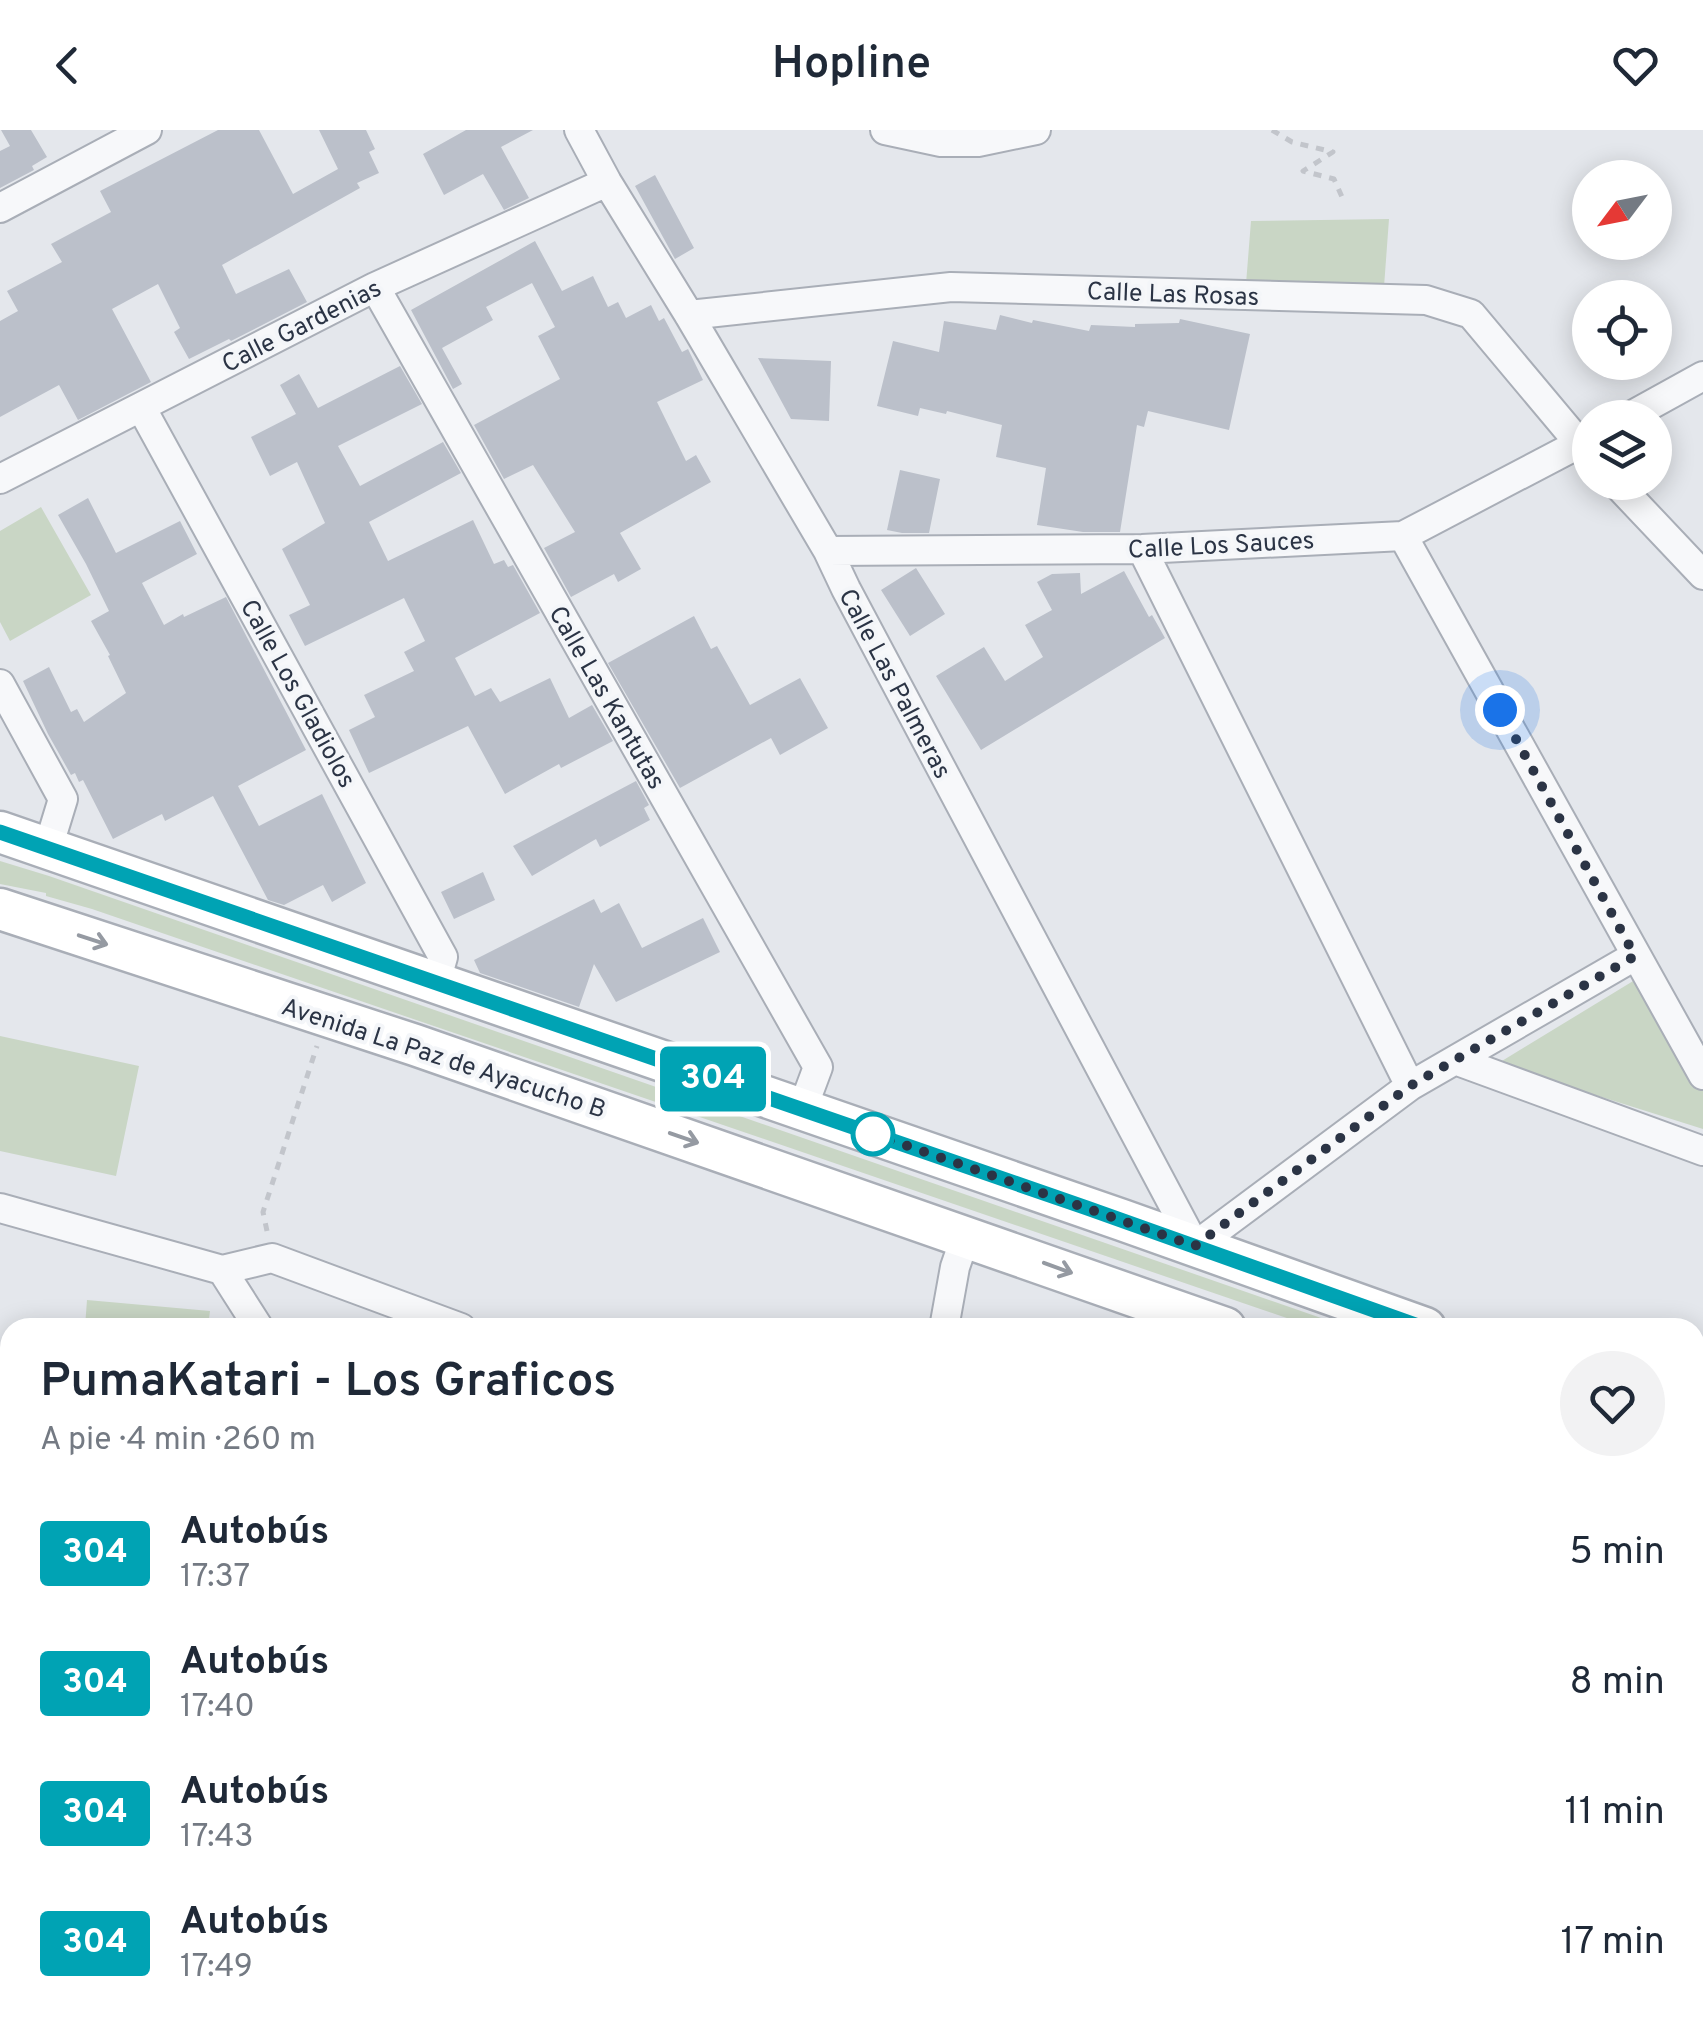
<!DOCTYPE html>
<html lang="es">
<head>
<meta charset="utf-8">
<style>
  body { margin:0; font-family:Overpass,sans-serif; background:#f2f2f3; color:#1f2937; height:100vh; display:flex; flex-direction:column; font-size:38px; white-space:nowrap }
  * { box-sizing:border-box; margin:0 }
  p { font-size:32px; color:#747a83 }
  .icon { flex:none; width:55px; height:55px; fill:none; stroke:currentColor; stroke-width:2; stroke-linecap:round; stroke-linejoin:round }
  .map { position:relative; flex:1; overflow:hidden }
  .panel { position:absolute; left:0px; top:1188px; width:1705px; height:712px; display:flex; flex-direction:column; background:#fff; border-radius:30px 30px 0 0; box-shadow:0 5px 25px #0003 }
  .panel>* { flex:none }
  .badge { padding:0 20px; border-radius:8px; font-size:35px; line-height:65px }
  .needle { width:65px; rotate:238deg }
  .buttons { position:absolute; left:1572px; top:30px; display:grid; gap:20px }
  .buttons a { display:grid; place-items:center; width:100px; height:100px; border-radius:50%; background:#fff; box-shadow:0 5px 25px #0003; font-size:50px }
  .you { position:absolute; width:50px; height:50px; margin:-25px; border:8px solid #fff; border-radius:50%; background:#1a73e8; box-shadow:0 0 0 15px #1a73e833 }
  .map>.badge { position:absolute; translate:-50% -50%; box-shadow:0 0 0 5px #fff }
  .round { display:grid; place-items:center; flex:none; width:105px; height:105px; border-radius:52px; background:#f2f2f3 }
  .summary { display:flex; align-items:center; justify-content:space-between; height:170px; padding:0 40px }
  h1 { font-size:48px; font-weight:600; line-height:75px }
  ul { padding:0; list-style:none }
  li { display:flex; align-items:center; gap:30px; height:130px; padding:0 40px }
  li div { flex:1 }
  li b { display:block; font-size:38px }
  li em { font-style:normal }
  li .badge { min-width:110px; font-weight:700; text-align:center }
  header { display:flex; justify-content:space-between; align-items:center; height:130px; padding:0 40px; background:#fff; font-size:45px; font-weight:600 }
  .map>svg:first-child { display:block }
  .green { fill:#c9d6c5 }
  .building { fill:#bbc0ca }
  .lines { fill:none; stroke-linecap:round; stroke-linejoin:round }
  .minor-casing { stroke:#a9aeb7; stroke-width:32 }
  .secondary-casing { stroke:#a9aeb7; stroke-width:45 }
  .path { stroke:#c2c5cb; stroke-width:5; stroke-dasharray:8 8; stroke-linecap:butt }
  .minor { stroke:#f7f8fa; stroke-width:28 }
  .secondary { stroke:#fff; stroke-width:40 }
  .oneway { stroke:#959aa2 }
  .line-casing { stroke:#fff; stroke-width:22 }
  .line { stroke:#00a3b4; stroke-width:15 }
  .walk { stroke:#2b3445; stroke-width:10; stroke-dasharray:0 18 }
  .stop-dot { fill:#fff; stroke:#00a3b4; stroke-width:5 }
  .labels { text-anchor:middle; stroke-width:8; stroke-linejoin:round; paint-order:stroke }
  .street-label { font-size:25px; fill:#2b3445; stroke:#f4f6f9 }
</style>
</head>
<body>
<header><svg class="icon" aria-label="back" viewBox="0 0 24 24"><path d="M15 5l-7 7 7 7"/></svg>Hopline<svg class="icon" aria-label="heart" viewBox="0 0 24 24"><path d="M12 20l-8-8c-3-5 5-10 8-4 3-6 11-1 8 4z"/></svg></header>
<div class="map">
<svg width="1703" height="1898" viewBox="0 0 1703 1898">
  <rect width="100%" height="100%" fill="#e4e7ec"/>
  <path class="green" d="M1389 89 1384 157 1246 154 1251 91Z
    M41 377 91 465 10 511 0 492V401Z
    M0 731 49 746 1347 1197H1313L92 779 46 766V763L0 754Z
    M1643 845 1703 954V999L1497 934Z
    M0 906 139 936 116 1046 0 1021Z
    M87 1170 210 1181 208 1197H85Z"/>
  <path class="building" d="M1 0H31L47 27 32 36 34 40 0 58V21L10 16Z
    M218 0H259L293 64 338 39 319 0H366L375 19 369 22 379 43 357 53 360 58 222 135 236 164 289 139 307 172 231 211 229 209 189 229 174 202 180 198 158 154 112 179 151 252 78 290 59 255 0 287V191L18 181 7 161 62 132 51 114 111 82 100 61Z
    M466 0H533L501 17 529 68 504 80 483 44 444 65 423 24Z
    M655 45 694 118 675 129 635 56Z
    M535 111 562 161 593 146 608 177 618 172 626 188 651 175 659 191 664 188 682 222 688 219 703 250 657 272 686 331 696 325 711 352 620 403 641 439 618 452 614 444 571 467 544 418 575 402 533 335 504 349 474 295 560 249 538 206 555 197 532 153 486 177 493 190 442 218 462 254 453 259 411 180Z
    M1000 185 1032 193 1033 190 1089 201 1091 195 1135 197V194L1179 193 1180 189 1250 204 1229 300 1148 281 1144 297 1137 295 1120 402H1083L1037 395 1046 338 996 327 1002 295 947 281 946 284 920 278 918 286 877 276 893 211 939 222 944 191 996 200Z
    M758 228 831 231 829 291 791 289Z
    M400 236 422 274 338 316 360 356 443 312 461 343 369 392 388 431 473 390 494 434 504 430 508 437 513 435 540 483 455 528 475 566 491 558 500 572 550 548 569 588 592 575 613 611 561 638 559 634 505 664 468 596 369 643 349 600 375 587 364 565 414 541 404 522 425 511 404 468 305 516 289 485 310 475 282 419 325 393 297 332 270 346 251 307 296 284 280 255 299 244 318 278Z
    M900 340 940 349 929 403H902L887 400Z
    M88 368 116 423 180 391 197 424 142 453 164 495 183 484 184 487 226 467 306 620 238 656 259 696 322 664 366 753 332 772 323 755 284 775 268 770 213 666 165 691 162 684 113 709 83 650 79 652 75 643 71 645 48 604 23 551 49 537 71 582 77 579 84 592 126 563 108 526 110 525 91 491 109 481 86 434 58 385Z
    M916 438 945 484 910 506 881 460Z
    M1124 441 1149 487 1152 485 1165 508 981 620 936 546 984 517 1005 551 1043 527 1025 495 1052 480 1037 452 1052 444 1080 443 1081 464Z
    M694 486 711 519 717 516 750 575 800 548 828 598 780 625 771 608 680 658 608 533Z
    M636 651 649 675 644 678 650 690 600 717 596 709 532 746 513 716Z
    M483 742 495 770 454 789 441 762Z
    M594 769 601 783 619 773 642 818 703 788 720 822 616 872 594 834 579 877 480 843 474 830Z"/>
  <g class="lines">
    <defs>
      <path id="minor" d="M579 0 607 52 689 185 828 421 846 459 1195 1116 1410 956 1635 826
        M885 0 941 12H978L1036 0
        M0 78 147 0
        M375 157 818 937 802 980
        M689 185 951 157 1426 170 1471 184 1590 326
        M141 277 443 827 436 852
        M1627 288 1703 246
        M0 349 375 157 607 52
        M1615 352 1703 445
        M1403 406 1703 945
        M1142 419 1410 956
        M828 421 1142 419 1403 406 1590 308
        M0 554 63 669 48 718
        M1455 930 1703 1021
        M0 1078 222 1140 272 1128 461 1198
        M222 1140 259 1198
        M944 1198 955 1137 966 1105
        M1695 1616 1703 1620
        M0 1644 10 1662
        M1695 1803 1703 1816
        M138 1890 143 1898
        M415 1890 419 1898
        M677 1890 681 1898
        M952 1890 956 1898
        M1226 1890 1230 1898
        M1483 1890 1488 1898
        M1039 1898 1053 1890"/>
      <path id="secondary" d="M0 702 1122 1090 1425 1198
        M0 779 415 915 1225 1198
        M1695 1288 1703 1291
        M1695 1361 1703 1364"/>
    </defs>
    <use href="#minor" class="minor-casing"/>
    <use href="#secondary" class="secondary-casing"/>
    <path class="path" d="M1272 0 1292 12 1333 22 1303 41 1334 49 1342 67
      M267 1101 263 1082 317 916
      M0 1385 10 1386
      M0 1485 10 1468
      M0 1555 10 1586"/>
    <use href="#minor" class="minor"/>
    <use href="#secondary" class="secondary"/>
  </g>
  <defs><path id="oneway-shaft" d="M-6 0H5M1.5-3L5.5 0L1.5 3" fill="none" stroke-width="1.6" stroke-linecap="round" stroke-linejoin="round" transform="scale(2.5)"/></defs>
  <g class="oneway">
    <use href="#oneway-shaft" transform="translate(93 810) rotate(18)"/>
    <use href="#oneway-shaft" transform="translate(684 1008) rotate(19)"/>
    <use href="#oneway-shaft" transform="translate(1058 1138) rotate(20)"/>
  </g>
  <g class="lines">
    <defs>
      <path id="line" d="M0 702 1087 1078 1424 1198"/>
    </defs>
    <use href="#line" class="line-casing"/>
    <use href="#line" class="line"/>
    <path class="walk" d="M873 1004 1195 1116 1410 956 1635 826 1500 580"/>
  </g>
  <circle class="stop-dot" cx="873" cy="1004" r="20"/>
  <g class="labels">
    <g class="street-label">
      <text transform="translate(1173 163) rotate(2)" y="9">Calle Las Rosas</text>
      <text transform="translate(301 195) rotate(-27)" y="9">Calle Gardenias</text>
      <text transform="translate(1221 414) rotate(-3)" y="9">Calle Los Sauces</text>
      <text transform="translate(896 553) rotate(62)" y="9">Calle Las Palmeras</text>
      <text transform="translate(299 563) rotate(61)" y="9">Calle Los Gladiolos</text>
      <text transform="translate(608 567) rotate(60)" y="9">Calle Las Kantutas</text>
      <text transform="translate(444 927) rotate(18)" y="9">Avenida La Paz de Ayacucho B</text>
    </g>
  </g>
</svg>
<div class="buttons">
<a><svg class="needle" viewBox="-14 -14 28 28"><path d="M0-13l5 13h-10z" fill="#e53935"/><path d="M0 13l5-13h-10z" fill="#747a83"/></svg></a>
<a><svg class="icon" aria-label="locate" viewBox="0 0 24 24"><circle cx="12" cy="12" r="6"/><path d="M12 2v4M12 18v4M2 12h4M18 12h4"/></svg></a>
<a><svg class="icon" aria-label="layers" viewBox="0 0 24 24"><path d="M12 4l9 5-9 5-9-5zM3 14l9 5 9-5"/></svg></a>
</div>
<div class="you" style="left:1500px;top:580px"></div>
<b class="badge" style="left:713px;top:949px;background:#00a3b4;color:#fff">304</b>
<section class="panel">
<div class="summary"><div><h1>PumaKatari - Los Graficos</h1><p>A pie · 4 min · 260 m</p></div><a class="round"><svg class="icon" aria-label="heart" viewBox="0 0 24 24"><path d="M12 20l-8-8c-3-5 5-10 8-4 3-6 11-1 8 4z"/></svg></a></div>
<ul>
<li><span class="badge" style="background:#00a3b4;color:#fff">304</span><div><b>Autobús</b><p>17:37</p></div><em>5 min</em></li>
<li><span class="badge" style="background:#00a3b4;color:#fff">304</span><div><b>Autobús</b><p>17:40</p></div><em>8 min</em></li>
<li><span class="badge" style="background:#00a3b4;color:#fff">304</span><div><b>Autobús</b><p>17:43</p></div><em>11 min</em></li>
<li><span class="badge" style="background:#00a3b4;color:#fff">304</span><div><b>Autobús</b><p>17:49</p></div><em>17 min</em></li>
</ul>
</section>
</div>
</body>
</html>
